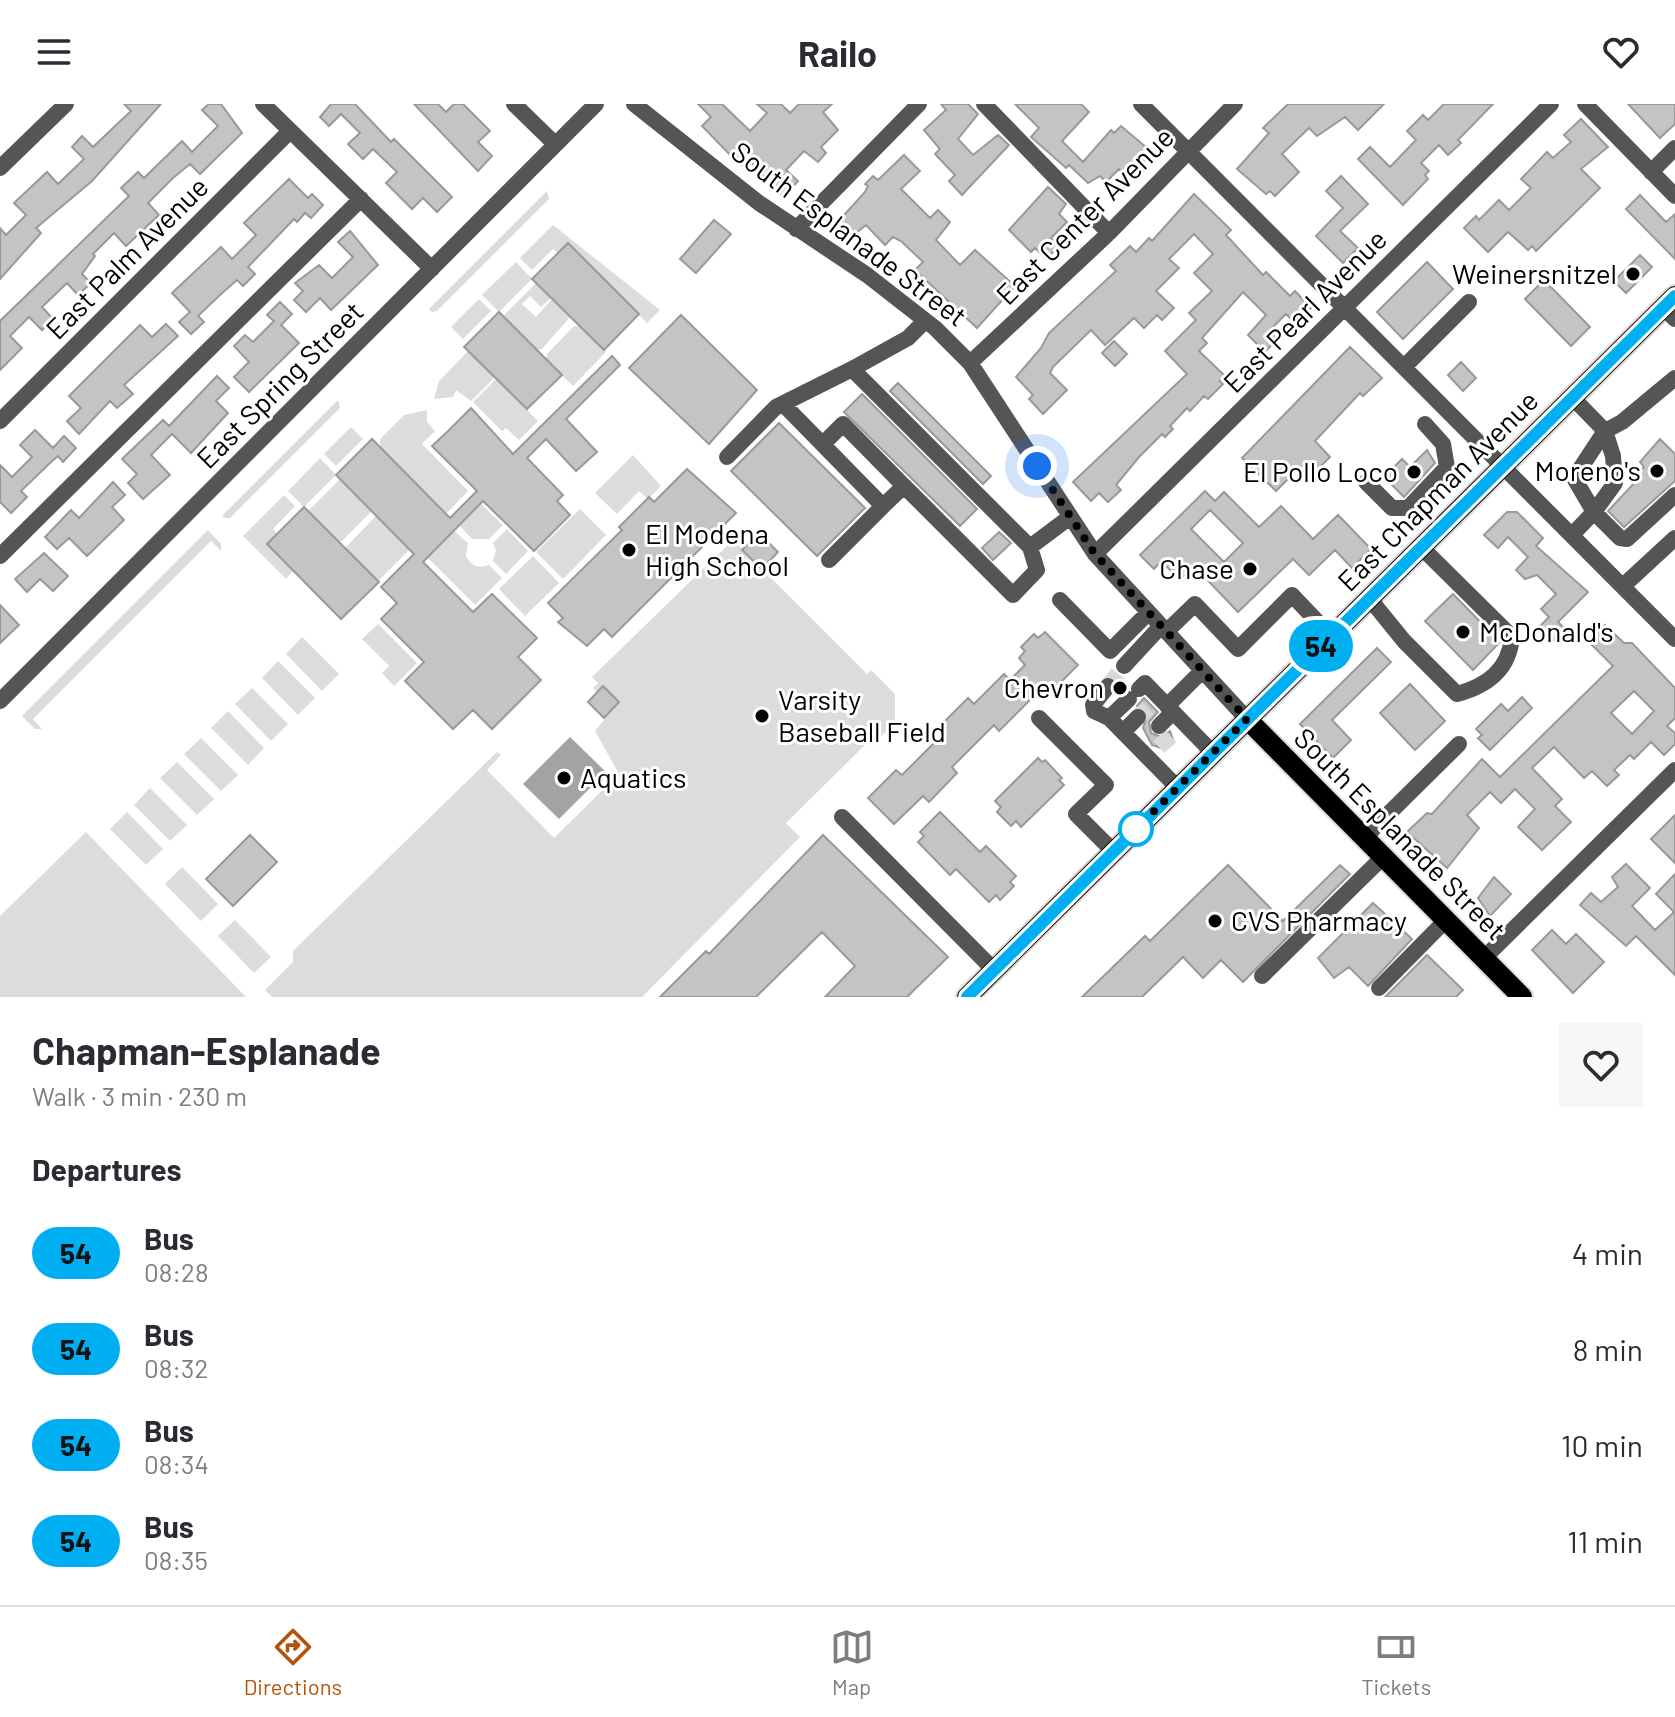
<!DOCTYPE html>
<html lang="en">
<head>
<meta charset="utf-8">
<style>
  body { margin:0; font-family:Barlow,sans-serif; background:#f7f7f7; color:#2b2b33; height:100vh; display:flex; flex-direction:column; font-size:30px; white-space:nowrap }
  * { box-sizing:border-box; margin:0 }
  p { font-size:26px; color:#7c7c81 }
  .icon { flex:none; width:44px; height:44px; fill:none; stroke:currentColor; stroke-width:2; stroke-linecap:round; stroke-linejoin:round }
  .map { position:relative; height:893px; overflow:hidden }
  .panel { display:flex; flex-direction:column; background:#fff; flex:1 }
  .panel>* { flex:none }
  .badge { padding:0 16px; border-radius:26px; font-size:28px; line-height:52px }
  .you { position:absolute; width:40px; height:40px; margin:-20px; border:6px solid #fff; border-radius:50%; background:#1a73e8; box-shadow:0 0 0 12px #1a73e833 }
  .map>.badge { position:absolute; translate:-50% -50%; box-shadow:0 0 0 4px #fff }
  h2 { padding:0 32px; font-size:30px; line-height:72px }
  .round { display:grid; place-items:center; flex:none; width:84px; height:84px; border-radius:0px; background:#f7f7f7 }
  .overview { display:flex; align-items:center; justify-content:space-between; height:136px; padding:0 32px }
  h1 { font-size:38px; font-weight:700; line-height:60px }
  ul { padding:0; list-style:none }
  li { display:flex; align-items:center; gap:24px; height:96px; padding:0 32px }
  li div { flex:1 }
  li b { display:block; font-size:30px }
  li em { font-style:normal }
  li .badge { min-width:88px; font-weight:700; text-align:center }
  header { display:flex; justify-content:space-between; align-items:center; height:104px; padding:0 32px; background:#fff; font-size:36px; font-weight:700 }
  .dock { display:flex; justify-content:space-around; align-items:center; height:112px; border-top:2px solid #e1e1e2; background:#fff; font-size:22px; color:#7c7c81 }
  .dock a { display:grid; justify-items:center; gap:4px }
  .dock .current { color:#b45309 }
  .map>svg:first-child { display:block }
  .green { fill:#dcdcdc }
  .water { fill:#a3a3a3 }
  .building { fill:#c4c4c4; stroke:#999; stroke-width:2; fill-rule:evenodd }
  .lines { fill:none; stroke-linecap:round; stroke-linejoin:round }
  .minor-tunnel { stroke:#d9d9d9; stroke-width:16; stroke-dasharray:16 8; stroke-linecap:butt }
  .major-casing { stroke:#dbdbdb; stroke-width:24 }
  .minor { stroke:#555; stroke-width:16 }
  .major { stroke:#000; stroke-width:20 }
  .line-casing { stroke:#fff; stroke-width:18 }
  .line { stroke:#00aff2; stroke-width:12 }
  .walk { stroke:#000; stroke-width:8; stroke-dasharray:0 14.4 }
  .poi-dot { fill:#000; stroke:#fff; stroke-width:3 }
  .stop-dot { fill:#fff; stroke:#00aff2; stroke-width:4 }
  .labels { text-anchor:middle; stroke-width:6; stroke-linejoin:round; paint-order:stroke }
  .street-label { font-size:28px; fill:#000; stroke:#fff }
  .poi-label { font-size:28px; fill:#000; stroke:#fff; text-anchor:end }
</style>
</head>
<body>
<header><svg class="icon" aria-label="menu" viewBox="0 0 24 24"><path d="M4 6h16M4 12h16M4 18h16"/></svg>Railo<svg class="icon" aria-label="heart" viewBox="0 0 24 24"><path d="M12 20l-8-8c-3-5 5-10 8-4 3-6 11-1 8 4z"/></svg></header>
<div class="map">
<svg width="1675" height="893" viewBox="0 0 1675 893">
  <rect width="100%" height="100%" fill="#fff"/>
  <path class="green" d="M547 87 549 95 437 207 432 208 429 205Z
    M553 121 660 206 647 219 568 139 558 149 553 145 532 166 520 154Z
    M516 158 532 175 499 208 482 191Z
    M536 179 551 194 541 203 530 192 522 200 536 213 552 195 570 213 542 245 536 246 503 212Z
    M479 195 491 207 463 235 451 223Z
    M574 222H579L606 248 573 282 546 256 547 250Z
    M468 247 495 273 471 297 456 286 453 293 434 295 439 277Z
    M496 275 538 317 519 336 506 324 502 327 473 298Z
    M338 296 340 304 230 414H225L222 412Z
    M427 306V318L435 327 422 340 468 387 446 410 380 344V335L404 311Z
    M351 323 363 335 336 362 324 350Z
    M633 351 661 382 648 395 639 387 617 410 595 389Z
    M320 354 336 371 304 403 288 387Z
    M340 375 372 407 340 439 308 407Z
    M284 391 295 402 273 425 277 430 267 440 293 467 286 475 243 432Z
    M481 400 503 421 489 435H472L459 421Z
    M580 405 606 431 563 475 536 448Z
    M376 412 410 445 378 477 345 444Z
    M507 425 528 447 506 470 493 457 496 446 493 439Z
    M208 426 221 440V447L211 437 33 615 42 625H35L22 612Z
    M454 427 468 439 466 452C471 462 479 465 489 461L502 474 475 501 428 454Z
    M733 436 867 570 871 566 895 590V618L872 642 868 638 786 719 800 733 642 893H272L265 886 293 858V847L497 648 501 651 487 666 554 734 619 670 595 627 619 598 604 582 597 588 593 584 598 579 592 573Z
    M533 452 559 479 525 512 499 485Z
    M378 520 417 559 394 582 382 569 389 562 362 535Z
    M302 533 339 570 322 587 286 550Z
    M278 557 315 594 298 611 262 574Z
    M252 584 288 620 271 637 235 600Z
    M228 607 264 644 248 661 211 624Z
    M201 634 238 671 221 687 184 650Z
    M177 658 214 695 197 711 160 674Z
    M150 684 187 721 170 737 134 701Z
    M127 708 163 745 146 761 110 725Z
    M86 728 246 893H0V812Z
    M182 763 218 800 201 817 165 780Z
    M235 816 271 853 254 869 218 832Z"/>
  <path class="water" d="M570 633 606 668 559 715 523 680Z"/>
  <path class="building" d="M124 0H161L92 77 36 124 41 129 0 175V124L6 131 26 111 14 99 47 68 58 80 84 55 72 43 82 32 93 43 131 7Z
    M209 0H221L242 29 200 70 190 60 173 74 148 99 159 111 126 142 114 129 93 150 95 152 82 170 91 179 78 191 67 179 42 203 53 215 42 226 29 213 10 232 22 244 0 266V217L129 92 121 84 138 68 144 74 182 37 192 48 218 22 202 6Z
    M331 0H355L391 38 394 35 452 93 437 108 423 94 412 105 386 79 397 68 373 45 363 55 348 40 360 29 341 10 329 22 320 13Z
    M414 0H438L446 8 454 0H463L490 27 478 38 492 52 478 67Z
    M698 0H722L750 27 767 9 757 0H781L790 9 799 0H832L823 8 838 26 821 43 826 49 818 58 804 47 786 66 798 77 783 93 752 59 747 64 736 57 702 22 711 13Z
    M941 0H968L978 10 958 35 973 51 998 31 1009 41 962 91 949 77 955 71 935 50 940 45 924 26 946 6Z
    M1015 0H1081L1089 8 1062 37 1083 58 1111 26 1114 29 1121 22 1153 49 1127 72 1119 65 1106 78 1100 72 1088 79 1069 61 1066 64 1031 33 1039 24Z
    M1288 0H1384L1358 26 1345 13 1317 32 1309 24 1282 50 1299 68 1275 92 1270 87 1266 90 1237 65 1269 29 1263 24Z
    M1444 0H1493L1458 36 1461 39 1448 51 1439 41 1421 59 1429 67 1425 71 1428 75 1403 101 1358 55 1370 43 1390 63 1416 36 1407 27 1423 11 1428 16Z
    M1628 0H1675V20L1660 34Z
    M1581 15 1608 43 1581 65 1600 84 1536 147 1532 142 1528 146 1508 128 1488 148 1464 124 1476 112 1479 116 1499 96 1509 106 1531 84 1521 75 1547 48 1553 54 1571 38 1564 31Z
    M904 51 920 67 901 85 930 114 938 106 950 118 936 136 960 161 975 146 1015 182 977 224 915 166 923 158 901 137 893 133 885 141 866 121 851 133 836 120 865 88 868 82 865 80 873 72 878 76Z
    M1341 72 1368 100 1340 127 1358 144 1343 159 1316 132 1343 104 1326 87Z
    M289 75 308 94 312 90 323 101 311 114 305 109 297 118 294 115 248 163 255 170 243 182 237 176 221 190 198 212 204 218 191 230 179 218 190 208 172 189 221 143 232 155 256 131 244 119Z
    M1048 83 1066 100 1059 110 1067 118 1051 134 1059 142 1046 155 1035 144 1031 148 1009 126Z
    M1194 90 1231 126 1226 131 1263 171 1266 168 1290 192 1295 187 1311 204 1296 220 1286 210 1269 227 1277 235 1265 248 1248 231 1266 211 1243 188 1202 234 1207 239 1199 247 1225 272 1220 277 1223 280 1208 295 1204 292 1190 307 1187 304 1170 322 1173 325 1165 333 1162 330 1139 353 1116 381 1121 386 1108 398 1099 389 1091 397 1073 378 1187 270 1165 247 1196 216 1189 209 1212 187 1194 169 1213 150 1194 130 1169 155 1179 164 1156 187 1174 204 1162 216 1157 211 1144 224 1134 214 1105 241 1091 226 1053 263 1050 269 1067 286 1043 310 1029 295 1033 291 1016 273 1041 244 1049 229 1116 167 1110 161 1130 142 1136 148 1149 134 1152 137Z
    M1640 91 1666 118 1675 110V155L1626 105Z
    M714 116 731 130 696 169 680 155Z
    M350 127 378 161 331 206 320 194 306 208 294 196 303 187 295 179 319 161 332 174 353 153 338 138Z
    M568 139 639 210 604 246 532 175Z
    M1640 151 1652 163 1626 189 1614 177Z
    M1427 158 1453 185 1403 235 1377 208Z
    M1544 176 1590 223 1571 242 1525 195Z
    M280 198 292 210 281 221 299 239 249 288 234 273 249 258 234 242 245 231 253 238 274 217 267 211Z
    M499 208 562 271 527 305 464 243Z
    M681 211 757 286 709 340 629 264Z
    M166 220 178 232 124 281 133 290 117 304 110 297 79 330 67 317 81 304 69 292 140 221 152 233Z
    M1114 237 1127 250 1115 262 1102 249Z
    M1350 243 1382 274 1363 292 1360 289 1315 337 1330 353 1310 373 1300 363 1276 387 1242 354Z
    M612 252 620 261 566 315 597 348 576 367 546 335 527 354 563 391 557 397 570 411 534 447 483 397 423 458 473 508 492 490 537 534 518 553 541 576 492 625 473 606 453 625 405 577 424 558 381 515 397 499 381 483 414 450 336 371 372 335 450 414 477 387 432 342 448 327 471 304 513 350Z
    M1461 258 1476 274 1463 287 1448 271Z
    M217 272 229 284 216 297 228 309 191 349 172 330 151 351 170 371 143 395 128 379 137 370 122 355 163 316 169 322Z
    M898 279 991 372 983 380 890 287Z
    M862 290 977 405 960 422 844 308Z
    M779 319 865 404 817 452 731 367Z
    M35 326 53 344 64 332 76 344 63 358 58 352 51 358 21 387 27 393 11 409 0 398V361L12 373 32 353 20 341Z
    M1660 335 1675 350V377L1624 423 1608 407 1639 374 1636 371 1644 363 1640 358Z
    M1427 346 1435 359 1404 393 1384 373 1402 355 1410 363Z
    M687 365 736 409 612 533 604 525 587 542 558 518 563 514 548 499 622 426 619 423 649 393 654 398Z
    M113 378 125 391 112 403 124 416 87 452 69 434 57 445 45 433 71 406 79 414Z
    M1205 387 1215 397 1224 388 1259 423 1281 402 1313 435 1338 411 1371 445 1352 464 1335 446 1309 471 1293 455 1238 508 1195 463 1179 475 1161 457 1154 465 1140 451ZM1210 406 1243 439 1224 458 1191 425Z
    M304 403 379 478 341 515 267 440Z
    M1507 408H1517L1543 434 1536 442 1588 488 1558 518 1565 525 1552 538 1538 524 1549 513 1541 505 1556 490 1537 471 1525 475 1516 466 1528 453 1508 433 1498 444 1484 431Z
    M999 428 1011 439 993 456 982 444Z
    M759 429 778 448 762 465 742 446Z
    M44 449 68 472 53 487 40 475 27 488 15 475Z
    M1453 490 1500 538 1473 566 1425 517Z
    M0 501 19 521 0 539Z
    M1605 521 1624 539H1632L1675 584V614L1667 622 1675 629V640L1664 651 1651 638 1634 655 1630 651 1614 666 1619 671 1607 682 1592 667 1584 674 1554 643 1532 664 1562 695 1555 702 1571 718 1542 746 1518 723 1535 705 1515 685 1501 699 1490 688 1467 711 1479 724 1447 764 1407 728 1427 709 1432 710 1482 655 1500 673 1613 562 1588 537ZM1634 587 1654 607 1632 630 1611 609Z
    M1045 528 1078 561 1052 587 1045 581 999 627 994 621 952 663 957 669 929 698 923 692 894 720 868 694 896 666 902 671 943 630 937 625 968 594 974 600 1004 570 1010 576 1025 561 1019 554 1025 547 1021 543 1034 530 1038 534Z
    M1377 544 1391 558 1332 616 1351 636 1333 654 1300 620Z
    M1410 580 1445 617 1415 646 1380 609Z
    M603 582 619 598 604 614 588 598Z
    M1522 593 1532 604 1490 646 1478 634 1482 631 1476 625 1501 600 1508 607Z
    M1144 594 1158 608 1149 618 1151 629 1161 633 1170 627 1173 636 1164 645 1152 641 1143 624 1148 609 1137 602Z
    M1038 654 1042 658 1045 656 1062 674 1059 676 1064 681 1021 723 1016 717 1011 722 997 708 1001 703 995 697Z
    M940 708 980 748 986 742 1016 772 1010 778 1014 782 1000 796 996 791 989 798 956 765 950 771 918 738 924 732 920 728Z
    M1675 711V759L1651 735Z
    M250 731 277 758 233 802 206 775Z
    M823 731 948 853 907 893H825L855 862 822 828 756 893H660L706 847 709 850Z
    M1626 760 1650 784 1632 802 1655 826 1674 808 1656 790 1675 770V871L1636 832 1626 842 1580 801 1591 789 1601 798 1618 783 1612 773Z
    M1228 761 1283 817 1340 761 1350 770 1243 878 1221 856 1203 874 1183 853 1142 893H1082L1145 832 1150 837Z
    M1494 773 1511 790 1490 812 1478 794Z
    M1373 799 1412 835 1368 882 1349 863 1334 874 1318 854Z
    M1552 826 1566 840 1576 830 1604 858 1573 889 1532 846Z
    M1427 851 1463 886 1456 893H1385Z"/>
  <g class="lines">
    <path class="minor-tunnel" d="M1108 582 1124 562
      M1138 613 1148 604
      M1159 643 1171 632"/>
    <defs>
      <path id="major" d="M1247 615 1522 893
        M967 893 1675 192"/>
    </defs>
    <use href="#major" class="major-casing"/>
    <path class="minor" d="M263 0 432 165
      M514 0 555 40
      M634 0 759 99 867 171 935 224 970 259 1095 450 1247 615
      M984 0 1109 129
      M1141 0 1675 535
      M1585 0 1675 92
      M0 64 66 0
      M1651 68 1675 44
      M796 125 919 0
      M1663 203 1675 215
      M925 217 908 234 852 265 1030 443 1070 413
      M970 259 1109 129 1235 0
      M1404 263 1469 198
      M1675 274 1622 318 1605 327 1613 352 1615 379 1594 408 1620 434 1627 435 1675 391
      M783 300 883 402 829 456
      M0 317 290 27
      M823 340 843 320 904 382
      M727 353 776 303 852 265
      M1366 378 1392 404H1408L1447 363 1443 340 1425 320
      M883 402 904 382 1013 491 1037 466 1030 443
      M1572 431 1594 408 1574 374 1605 327 1572 293
      M1095 450 1551 0
      M0 452 361 95
      M1623 482 1675 434
      M1369 494 1404 537 1457 590C1487 582 1509 566 1512 533L1421 443
      M1060 496 1110 547 1148 509
      M1166 528 1195 500 1238 545 1292 491 1331 532
      M1124 562 1161 522
      M1108 582 1093 601 1094 607 1109 614
      M1139 585 1145 579 1213 649
      M1129 595 1109 614 1178 684
      M0 597 596 0
      M1167 602 1202 567
      M1039 614 1106 681 1076 710 1114 748
      M1159 622 1173 608
      M1123 628 1138 613
      M842 713 994 866
      M1364 734 1459 640
      M1484 854 1675 666
      M1262 872 1383 753
      M1379 884 1446 816"/>
    <use href="#major" class="major"/>
  </g>
  <g class="lines">
    <defs>
      <path id="line" d="M967 893 1675 192"/>
    </defs>
    <use href="#line" class="line-casing"/>
    <use href="#line" class="line"/>
    <path class="walk" d="M1037 362 1095 450 1247 615 1129 732 1136 725"/>
  </g>
  <g class="poi-dot">
    <circle cx="1633" cy="170" r="8"/>
    <circle cx="1657" cy="367" r="8"/>
    <circle cx="1414" cy="368" r="8"/>
    <circle cx="629" cy="446" r="8"/>
    <circle cx="1250" cy="465" r="8"/>
    <circle cx="1463" cy="528" r="8"/>
    <circle cx="1120" cy="584" r="8"/>
    <circle cx="762" cy="612" r="8"/>
    <circle cx="564" cy="674" r="8"/>
    <circle cx="1215" cy="817" r="8"/>
  </g>
  <circle class="stop-dot" cx="1136" cy="725" r="16"/>
  <g class="labels">
    <g class="street-label">
      <text transform="translate(1085 112) rotate(-45)" y="10">East Center Avenue</text>
      <text transform="translate(849 130) rotate(37)" y="10">South Esplanade Street</text>
      <text transform="translate(127 154) rotate(-45)" y="10">East Palm Avenue</text>
      <text transform="translate(1305 207) rotate(-45)" y="10">East Pearl Avenue</text>
      <text transform="translate(280 281) rotate(-45)" y="10">East Spring Street</text>
      <text transform="translate(1438 387) rotate(-45)" y="10">East Chapman Avenue</text>
      <text transform="translate(1400 730) rotate(45)" y="10">South Esplanade Street</text>
    </g>
    <g class="poi-label">
      <text x="1617" y="180">Weinersnitzel</text>
      <text x="1641" y="377">Moreno's</text>
      <text x="1398" y="378">El Pollo Loco</text>
      <text x="645" y="440" text-anchor="start">El Modena<tspan x="645" dy="32">High School</tspan></text>
      <text x="1234" y="475">Chase</text>
      <text x="1479" y="538" text-anchor="start">McDonald's</text>
      <text x="1104" y="594">Chevron</text>
      <text x="778" y="606" text-anchor="start">Varsity<tspan x="778" dy="32">Baseball Field</tspan></text>
      <text x="580" y="684" text-anchor="start">Aquatics</text>
      <text x="1231" y="827" text-anchor="start">CVS Pharmacy</text>
    </g>
  </g>
</svg>
<div class="you" style="left:1037px;top:362px"></div>
<b class="badge" style="left:1321px;top:542px;background:#00aff2;color:#111">54</b>
</div>
<section class="panel">
<div class="overview"><div><h1>Chapman-Esplanade</h1><p>Walk · 3 min · 230 m</p></div><a class="round"><svg class="icon" aria-label="heart" viewBox="0 0 24 24"><path d="M12 20l-8-8c-3-5 5-10 8-4 3-6 11-1 8 4z"/></svg></a></div>
<h2>Departures</h2>
<ul>
<li><span class="badge" style="background:#00aff2;color:#111">54</span><div><b>Bus</b><p>08:28</p></div><em>4 min</em></li>
<li><span class="badge" style="background:#00aff2;color:#111">54</span><div><b>Bus</b><p>08:32</p></div><em>8 min</em></li>
<li><span class="badge" style="background:#00aff2;color:#111">54</span><div><b>Bus</b><p>08:34</p></div><em>10 min</em></li>
<li><span class="badge" style="background:#00aff2;color:#111">54</span><div><b>Bus</b><p>08:35</p></div><em>11 min</em></li>
</ul>
</section>
<nav class="dock">
<a class="current"><svg class="icon" aria-label="directions" viewBox="0 0 24 24"><path d="M12 3l9 9-9 9-9-9zM9 14v-3h6M13 9l2 2-2 2"/></svg>Directions</a>
<a><svg class="icon" aria-label="map" viewBox="0 0 24 24"><path d="M3 6l6-2 6 2 6-2v14l-6 2-6-2-6 2zM9 4v14M15 6v14"/></svg>Map</a>
<a><svg class="icon" aria-label="tickets" viewBox="0 0 24 24"><path d="M3 7h18v10H3zM15 7v10"/></svg>Tickets</a>
</nav>
</body>
</html>
